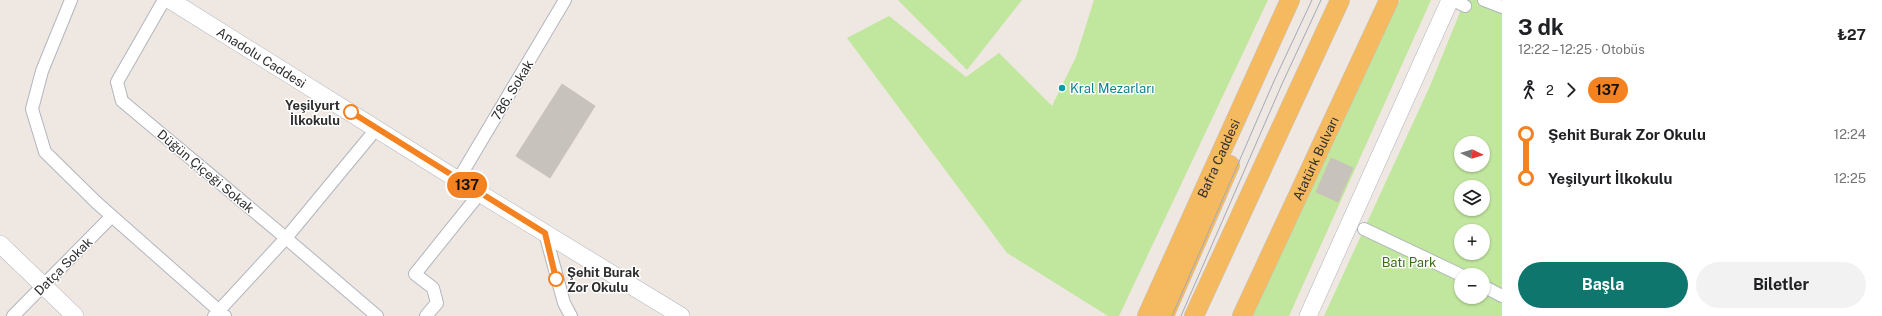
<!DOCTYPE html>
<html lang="tr">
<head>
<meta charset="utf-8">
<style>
  body { margin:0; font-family:"Public Sans",sans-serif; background:#f2f2f2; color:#202124; height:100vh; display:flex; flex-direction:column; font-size:15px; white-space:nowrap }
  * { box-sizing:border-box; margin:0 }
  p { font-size:13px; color:#757577 }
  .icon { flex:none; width:22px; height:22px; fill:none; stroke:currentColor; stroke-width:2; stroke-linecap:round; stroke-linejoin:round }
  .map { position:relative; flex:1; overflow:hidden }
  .details { display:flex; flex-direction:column; background:#fff; width:380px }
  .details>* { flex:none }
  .badge { padding:0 8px; border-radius:13px; font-size:14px; line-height:26px }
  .needle { width:26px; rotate:95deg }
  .tools { position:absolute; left:1454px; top:136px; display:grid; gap:8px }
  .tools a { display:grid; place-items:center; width:36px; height:36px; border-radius:50%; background:#fff; box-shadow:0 1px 3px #0004; font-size:20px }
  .map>.badge { position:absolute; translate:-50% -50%; box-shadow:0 0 0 2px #fff }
  .legs { display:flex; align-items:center; gap:6px; height:44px; padding:0 16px; font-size:13px }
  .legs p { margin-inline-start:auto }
  .headline { display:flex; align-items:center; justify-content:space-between; height:68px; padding:0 16px }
  h1 { font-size:22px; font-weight:700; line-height:30px }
  .cta { display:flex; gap:8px; margin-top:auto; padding:8px 16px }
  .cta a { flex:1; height:46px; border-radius:24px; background:#0f766e; color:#fff; font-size:16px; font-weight:700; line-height:46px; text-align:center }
  .cta a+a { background:#f2f2f2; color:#202124 }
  ul { padding:0 16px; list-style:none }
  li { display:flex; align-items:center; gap:14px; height:44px; font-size:15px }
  li i { display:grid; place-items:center; width:6px; height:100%; margin:0 5px; background:currentColor }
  li i::after { content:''; width:10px; height:10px; margin:-5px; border:3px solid; border-radius:50%; background:#fff }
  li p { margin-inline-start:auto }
  li:first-child i { background:linear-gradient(#0000 50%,currentColor 0) }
  li:last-child i { background:linear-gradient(currentColor 50%,#0000 0) }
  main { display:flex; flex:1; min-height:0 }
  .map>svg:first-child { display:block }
  .green { fill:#c1e69d; fill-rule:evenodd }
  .building { fill:#c8c2bc; stroke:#cbc2ba }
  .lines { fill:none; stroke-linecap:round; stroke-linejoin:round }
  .street-casing { stroke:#b1b5be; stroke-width:14 }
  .secondary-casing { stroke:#b1b5be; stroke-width:18 }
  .primary-casing { stroke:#c4c4c4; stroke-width:20 }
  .street { stroke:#fff; stroke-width:12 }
  .secondary { stroke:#fff; stroke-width:17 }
  .primary { stroke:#f5ba60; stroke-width:19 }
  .tram { stroke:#a3a9b8; stroke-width:1 }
  .line-1-casing { stroke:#fff; stroke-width:9 }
  .line-1 { stroke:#f58220; stroke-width:6 }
  .culture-dot { fill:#0f9aa8; stroke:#fff; stroke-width:1.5 }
  .stop-1-dot { fill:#fff; stroke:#f58220; stroke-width:2 }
  .labels { text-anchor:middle; stroke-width:3; stroke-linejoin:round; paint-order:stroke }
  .street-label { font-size:13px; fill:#2e2e2e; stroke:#fff }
  .culture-label { font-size:13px; fill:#0d838f; stroke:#fff; text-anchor:start }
  .stop-label { font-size:13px; font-weight:bold; fill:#2e2e2e; stroke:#fff; text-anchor:end }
  .park-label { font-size:13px; fill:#396f19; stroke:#fff }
</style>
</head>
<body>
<main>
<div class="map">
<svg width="1502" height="316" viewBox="0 0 1502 316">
  <rect width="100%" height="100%" fill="#efe7e1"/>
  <path class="green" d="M898 0H1022L967 70Z
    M1094 0H1268L1119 316H1108L1007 253 847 38 889 16 966 77 999 53 1052 106 1076 57Z
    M1400 0H1431L1289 316H1241Z
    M1465 0H1502V316H1324L1430 86ZM1461 143H1483V165H1461ZM1461 187H1483V209H1461ZM1461 231H1483V253H1461ZM1461 275H1483V297H1461Z"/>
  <path class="building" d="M562 84 595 106 550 178 516 156Z
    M1331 158 1353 168 1338 202 1316 192Z"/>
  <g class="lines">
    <defs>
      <path id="street" d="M71 0 42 71 32 109 45 152 97 203 225 316
        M164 0 117 82 122 101 280 233 377 316
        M1453 0 1465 6
        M1484 0 1502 7
        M458 180 565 0
        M1364 229 1461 275
        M545 233 564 303 571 316
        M1483 286 1502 296
        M13 316 112 216
        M214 316 286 238 377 128
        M426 316 437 303 433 288 415 274 480 193"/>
      <g id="secondary">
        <path id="s1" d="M170 0 458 180 681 316"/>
        <path d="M0 244 75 316"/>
        <path d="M1308 316 1450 0"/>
      </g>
      <g id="primary">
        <path id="s2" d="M1147 316 1290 0"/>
        <path d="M1164 316 1230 165"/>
        <path d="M1194 316 1340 0"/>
        <path id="s3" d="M1242 316 1389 0"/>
      </g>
    </defs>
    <use href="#street" class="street-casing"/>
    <use href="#secondary" class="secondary-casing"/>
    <use href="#primary" class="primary-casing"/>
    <use href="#street" class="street"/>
    <use href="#secondary" class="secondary"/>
    <use href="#primary" class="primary"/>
    <path class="tram" d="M1172 316 1274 81 1312 0
      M1181 316 1282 84 1321 0"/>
  </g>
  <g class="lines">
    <defs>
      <path id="line-1" d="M351 112 545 233 556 279"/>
    </defs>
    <use href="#line-1" class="line-1-casing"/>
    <use href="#line-1" class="line-1"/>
  </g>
  <circle class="culture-dot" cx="1062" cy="88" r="4"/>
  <g class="stop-1-dot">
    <circle cx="351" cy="112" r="7"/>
    <circle cx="556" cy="279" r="7"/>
  </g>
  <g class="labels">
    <g class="street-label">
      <text dy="5" stroke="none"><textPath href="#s1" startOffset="108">Anadolu Caddesi</textPath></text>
      <text transform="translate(512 90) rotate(-59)" y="5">786. Sokak</text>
      <text dy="5" stroke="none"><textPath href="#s2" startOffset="173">Bafra Caddesi</textPath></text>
      <text dy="5" stroke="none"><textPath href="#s3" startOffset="174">Atatürk Bulvarı</textPath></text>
      <text transform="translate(206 171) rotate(40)" y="5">Düğün Çiçeği Sokak</text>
      <text transform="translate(63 266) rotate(-45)" y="5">Datça Sokak</text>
    </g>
    <g class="culture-label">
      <text x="1070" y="93">Kral Mezarları</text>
    </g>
    <g class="stop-label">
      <text x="340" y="110">Yeşilyurt<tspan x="340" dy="15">İlkokulu</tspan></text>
      <text x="567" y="277" text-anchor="start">Şehit Burak<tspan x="567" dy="15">Zor Okulu</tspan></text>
    </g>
    <g class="park-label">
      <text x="1409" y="267">Batı Park</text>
    </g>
  </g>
</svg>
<div class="tools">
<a><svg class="needle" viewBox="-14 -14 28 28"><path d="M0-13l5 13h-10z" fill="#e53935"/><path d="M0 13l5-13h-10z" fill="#757577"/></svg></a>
<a><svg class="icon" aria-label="layers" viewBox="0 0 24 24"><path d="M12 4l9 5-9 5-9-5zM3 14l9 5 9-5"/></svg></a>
<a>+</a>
<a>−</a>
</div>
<b class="badge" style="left:467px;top:185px;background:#f58220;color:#111">137</b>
</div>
<section class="details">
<div class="headline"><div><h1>3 dk</h1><p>12:22 – 12:25 · Otobüs</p></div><b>₺27</b></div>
<div class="legs"><svg class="icon" aria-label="walk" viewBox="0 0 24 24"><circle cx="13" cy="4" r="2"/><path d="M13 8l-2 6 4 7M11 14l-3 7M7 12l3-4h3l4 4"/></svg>2<svg class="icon" aria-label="forward" viewBox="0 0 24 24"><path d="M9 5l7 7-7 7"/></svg><b class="badge" style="background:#f58220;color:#111">137</b></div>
<ul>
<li><i style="color:#f58220"></i><b>Şehit Burak Zor Okulu</b><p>12:24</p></li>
<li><i style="color:#f58220"></i><b>Yeşilyurt İlkokulu</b><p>12:25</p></li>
</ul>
<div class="cta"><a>Başla</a><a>Biletler</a></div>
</section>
</main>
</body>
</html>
